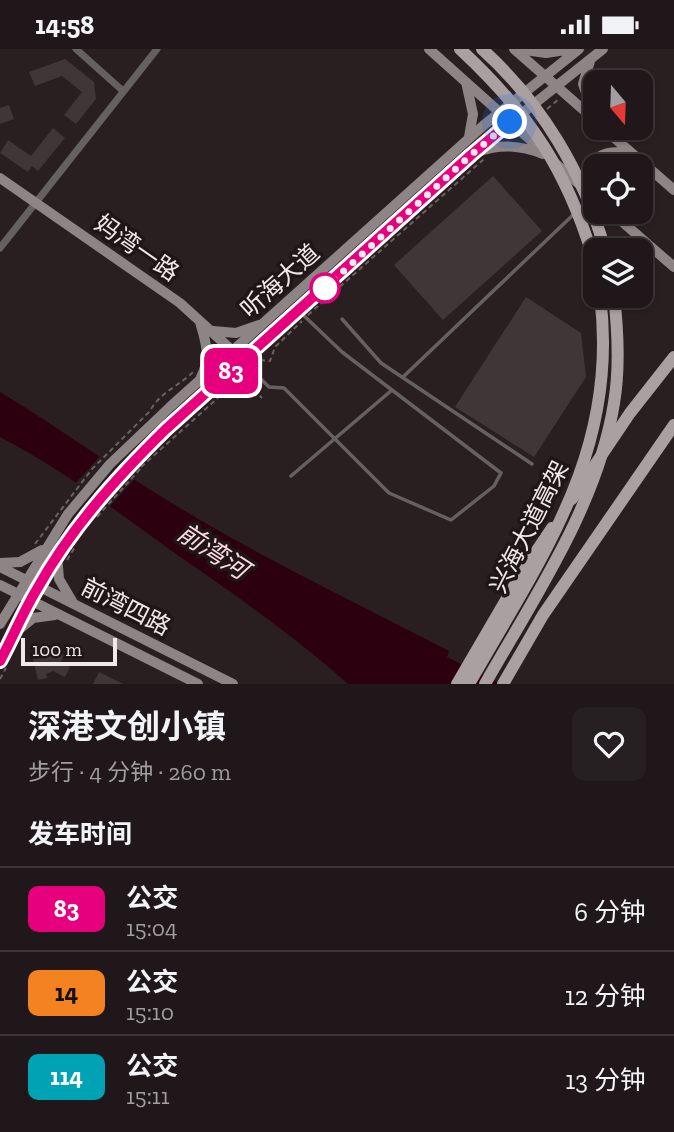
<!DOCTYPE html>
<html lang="zh">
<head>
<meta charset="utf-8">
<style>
  body { margin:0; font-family:"Zilla Slab","Noto Sans SC",serif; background:#272022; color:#f1f3f6; height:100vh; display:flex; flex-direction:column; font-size:26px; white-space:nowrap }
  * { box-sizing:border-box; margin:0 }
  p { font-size:23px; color:#a19fa2 }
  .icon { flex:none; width:38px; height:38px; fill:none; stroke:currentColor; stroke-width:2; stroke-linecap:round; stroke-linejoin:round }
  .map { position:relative; height:635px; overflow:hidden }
  .panel { display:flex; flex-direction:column; background:#1f1719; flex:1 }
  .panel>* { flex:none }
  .badge { padding:0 14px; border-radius:10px; font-size:24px; line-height:46px }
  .needle { width:46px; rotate:161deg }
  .fabs { position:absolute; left:583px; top:21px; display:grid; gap:14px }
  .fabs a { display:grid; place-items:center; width:70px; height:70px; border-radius:14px; background:#1f1719; box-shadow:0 2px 5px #0004,0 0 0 2px #3c3638; font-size:35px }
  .scale { position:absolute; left:21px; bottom:18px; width:96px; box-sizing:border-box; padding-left:7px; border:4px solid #f0e9ea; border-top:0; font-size:19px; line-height:24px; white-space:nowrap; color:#f0e9ea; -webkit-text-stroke:5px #1f1618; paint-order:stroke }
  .you { position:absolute; width:35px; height:35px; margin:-18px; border:5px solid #fff; border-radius:50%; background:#1a73e8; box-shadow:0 0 0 10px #1a73e833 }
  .map>.badge { position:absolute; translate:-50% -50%; box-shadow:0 0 0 4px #fff }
  h2 { padding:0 28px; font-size:26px; line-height:63px }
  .round { display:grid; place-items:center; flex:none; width:74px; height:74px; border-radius:14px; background:#272022 }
  .headline { display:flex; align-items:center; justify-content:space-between; height:119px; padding:0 28px }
  h1 { font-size:33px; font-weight:700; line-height:52px }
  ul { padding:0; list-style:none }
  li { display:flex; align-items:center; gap:21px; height:84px; padding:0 28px; border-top:2px solid #3c3638 }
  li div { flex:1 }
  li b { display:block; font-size:26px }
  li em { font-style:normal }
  li .badge { min-width:77px; font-weight:700; text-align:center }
  .status { display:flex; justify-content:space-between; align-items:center; height:49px; padding:0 35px; background:#1f1719; direction:ltr }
  .status svg { height:19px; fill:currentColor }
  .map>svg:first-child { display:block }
  .water { fill:#2d000f }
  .pier { fill:#291f21 }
  .building { fill:#403537 }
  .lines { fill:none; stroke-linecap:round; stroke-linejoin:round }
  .path { stroke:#6a6163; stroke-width:2; stroke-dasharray:5 3.5; stroke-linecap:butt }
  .lane { stroke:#666161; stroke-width:3.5 }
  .street { stroke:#666161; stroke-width:7 }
  .secondary { stroke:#8c8485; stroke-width:10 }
  .primary { stroke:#aa9fa1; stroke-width:12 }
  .path-bridge { stroke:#6a6163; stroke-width:2; stroke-dasharray:5 3.5; stroke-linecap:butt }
  .primary-bridge { stroke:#aa9fa1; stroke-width:12 }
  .line-casing { stroke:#fff; stroke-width:16 }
  .line { stroke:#e6007e; stroke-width:10 }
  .walk { stroke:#f0e9ea; stroke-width:7; stroke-dasharray:0 12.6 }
  .stop-dot { fill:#fff; stroke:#e6007e; stroke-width:3.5 }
  .labels { text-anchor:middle; stroke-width:7; stroke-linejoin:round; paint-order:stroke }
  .street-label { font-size:24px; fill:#f0e9ea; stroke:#1f1618 }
  .water-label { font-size:26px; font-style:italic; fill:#ffd9e0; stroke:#1f1618 }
</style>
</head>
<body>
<div class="status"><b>14:58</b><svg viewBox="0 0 49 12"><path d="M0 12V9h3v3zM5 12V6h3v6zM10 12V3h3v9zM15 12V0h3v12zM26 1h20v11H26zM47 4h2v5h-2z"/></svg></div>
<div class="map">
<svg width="674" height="635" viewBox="0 0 674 635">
  <rect width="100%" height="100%" fill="#291f21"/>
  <path class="water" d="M0 343C61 380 118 422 180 459 266 511 359 555 449 602L447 608 501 635H348C292 585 231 543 169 500 114 460 60 419 0 388Z"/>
  <path class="pier" d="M102 405 137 428 108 459 74 436Z"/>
  <path class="building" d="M65 10 94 33 96 50 76 75 64 66 82 43 62 27 35 37 29 23Z
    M9 56 14 70 0 75V59Z
    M53 79 65 89 38 122 32 117 28 123 0 104 8 91 31 107Z
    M493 127 542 182 443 271 394 216Z
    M526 248 581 284 586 328 534 408 455 358Z
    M46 597 64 606 61 613 70 618 65 628 53 622 46 625 47 629 38 631 33 610 40 608Z
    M99 623 123 635H93Z"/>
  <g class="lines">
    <path class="path" d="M547 60 559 50
      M308 266 485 109
      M254 317 260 311 270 312 275 298 302 272
      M141 418 230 338C245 333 252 339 262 349
      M35 495 92 420 150 362C159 344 179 337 193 323
      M67 511 75 498
      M0 630 6 619"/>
    <path class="lane" d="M342 270 381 314 532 415
      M244 313 269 338 284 339 389 444 451 471 494 437 501 424 342 303 299 262
      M403 328 574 165
      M291 427 392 341"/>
    <path class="street" d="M76 0 123 42
      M0 199 157 0"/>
    <path class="secondary" d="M429 0 544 103
      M514 0 595 71
      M518 0 546 4 572 0
      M590 12 583 35 594 66
      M466 33 473 65 469 88
      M603 79 674 141
      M477 103C500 95 520 96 543 105
      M555 114 595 149
      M0 129 180 254 236 305
      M595 146C578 114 602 96 633 106
      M611 163 674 218
      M200 273C206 293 211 309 201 328
      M213 282 236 284 259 276
      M57 506 59 530 72 552
      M0 514 20 513 42 501
      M0 518 233 635
      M0 536 198 635
      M0 575 68 465 110 415 171 357 484 76 579 0
      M17 582 33 569 55 566
      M0 612C13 588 23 563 37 540 72 479 116 429 166 380L471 105 603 0"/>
    <path class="primary" d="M572 450 630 364 674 308
      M457 635 523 522 552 479
      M503 635 543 566 674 376"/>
    <path class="path-bridge" d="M97 468 141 419"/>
    <path class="primary-bridge" d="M460 0C530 65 568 122 595 215
      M482 0C541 53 584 125 605 201
      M469 635C541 508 620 402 600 247
      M485 635C535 547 598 455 614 354 620 319 618 282 614 247"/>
  </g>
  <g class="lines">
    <defs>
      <path id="line" d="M0 612C13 588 23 563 37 540 71 479 116 429 166 380L471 106 510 73"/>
    </defs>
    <use href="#line" class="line-casing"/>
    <use href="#line" class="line"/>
    <path class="walk" d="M325 239 471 106 510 73"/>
  </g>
  <circle class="stop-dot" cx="325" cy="239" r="14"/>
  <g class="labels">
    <g class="street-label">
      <text transform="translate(137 199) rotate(35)" y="8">妈湾一路</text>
      <text transform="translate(280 232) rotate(-42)" y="8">听海大道</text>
      <text transform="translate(529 478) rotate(-63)" y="8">兴海大道高架</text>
      <text transform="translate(126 558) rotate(27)" y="8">前湾四路</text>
    </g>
    <g class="water-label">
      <text transform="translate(213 502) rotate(33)" y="9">前湾河</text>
    </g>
  </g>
</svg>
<div class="fabs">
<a><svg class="needle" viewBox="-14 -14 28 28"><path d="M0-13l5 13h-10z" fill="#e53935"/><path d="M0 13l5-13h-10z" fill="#a19fa2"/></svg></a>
<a><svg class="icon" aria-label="locate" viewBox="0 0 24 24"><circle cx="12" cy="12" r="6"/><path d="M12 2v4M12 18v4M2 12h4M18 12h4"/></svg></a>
<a><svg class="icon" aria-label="layers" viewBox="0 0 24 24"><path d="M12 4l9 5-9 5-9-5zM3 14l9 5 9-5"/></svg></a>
</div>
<div class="scale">100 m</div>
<div class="you" style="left:510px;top:73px"></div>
<b class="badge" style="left:231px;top:322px;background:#e6007e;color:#fff">83</b>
</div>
<section class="panel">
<div class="headline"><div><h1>深港文创小镇</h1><p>步行 · 4 分钟 · 260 m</p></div><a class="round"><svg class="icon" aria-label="heart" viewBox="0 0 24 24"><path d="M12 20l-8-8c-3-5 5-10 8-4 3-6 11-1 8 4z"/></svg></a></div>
<h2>发车时间</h2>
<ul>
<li><span class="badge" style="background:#e6007e;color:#fff">83</span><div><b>公交</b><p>15:04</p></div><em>6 分钟</em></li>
<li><span class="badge" style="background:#f58220;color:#111">14</span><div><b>公交</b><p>15:10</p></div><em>12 分钟</em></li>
<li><span class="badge" style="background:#00a3b4;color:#fff">114</span><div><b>公交</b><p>15:11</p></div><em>13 分钟</em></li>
</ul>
</section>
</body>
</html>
